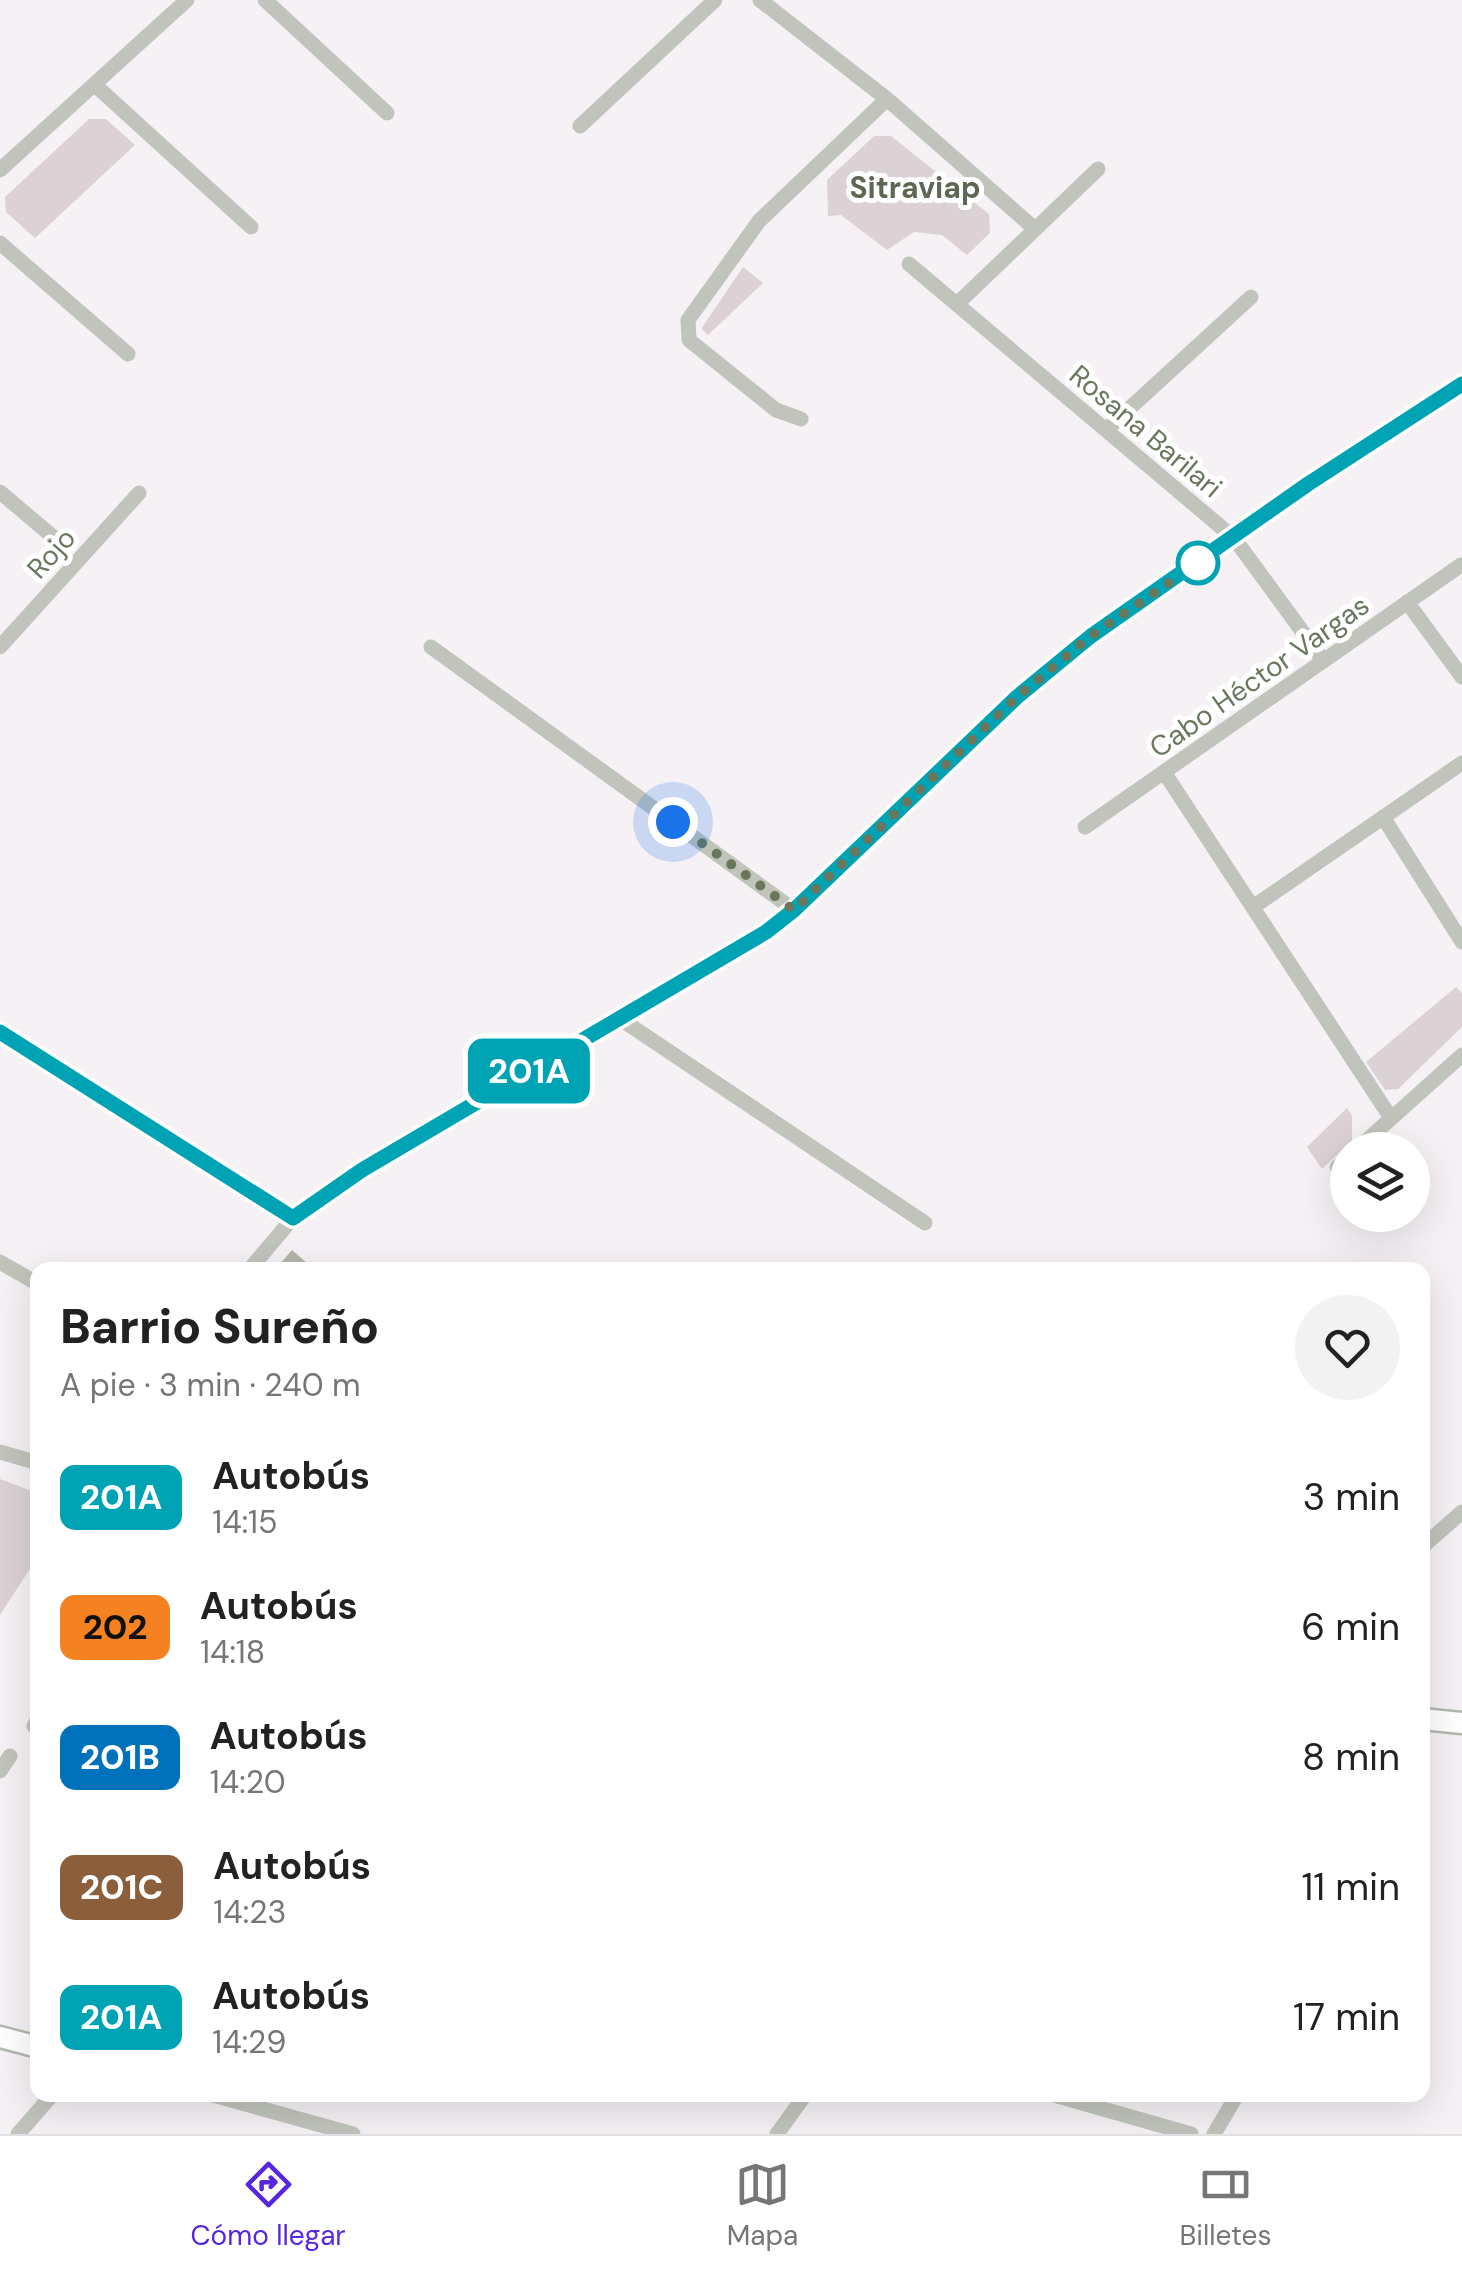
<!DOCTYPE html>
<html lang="es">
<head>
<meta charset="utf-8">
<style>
  body { margin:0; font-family:"DM Sans",sans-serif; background:#f2f2f2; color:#222; height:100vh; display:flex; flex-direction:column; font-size:38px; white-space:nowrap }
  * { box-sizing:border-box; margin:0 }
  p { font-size:32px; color:#767676 }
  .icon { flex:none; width:55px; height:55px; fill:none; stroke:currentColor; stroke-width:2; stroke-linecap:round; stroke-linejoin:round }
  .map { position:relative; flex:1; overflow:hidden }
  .sheet { position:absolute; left:30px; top:1262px; width:1400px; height:840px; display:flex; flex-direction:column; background:#fff; border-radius:20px; box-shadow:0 10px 40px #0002 }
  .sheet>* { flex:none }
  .badge { padding:0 20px; border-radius:15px; font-size:35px; line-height:65px }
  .fabs { position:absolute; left:1330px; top:1132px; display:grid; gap:20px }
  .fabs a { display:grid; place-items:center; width:100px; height:100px; border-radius:50%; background:#fff; box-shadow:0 10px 40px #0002; font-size:50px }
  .you { position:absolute; width:50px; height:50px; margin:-25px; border:8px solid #fff; border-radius:50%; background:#1a73e8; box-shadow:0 0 0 15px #1a73e833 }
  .map>.badge { position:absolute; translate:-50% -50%; box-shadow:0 0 0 5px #fff }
  .round { display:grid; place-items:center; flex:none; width:105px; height:105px; border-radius:52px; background:#f2f2f2 }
  .overview { display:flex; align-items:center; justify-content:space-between; height:170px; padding:0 30px }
  h1 { font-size:48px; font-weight:800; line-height:75px }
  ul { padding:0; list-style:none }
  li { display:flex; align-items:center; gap:30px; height:130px; padding:0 30px }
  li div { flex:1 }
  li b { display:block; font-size:38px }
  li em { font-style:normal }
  li .badge { min-width:110px; font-weight:700; text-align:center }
  .dock { display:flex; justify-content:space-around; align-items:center; height:140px; border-top:2px solid #e0e0e0; background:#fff; font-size:28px; color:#767676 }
  .dock a { display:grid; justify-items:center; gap:5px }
  .dock .selected { color:#5627df }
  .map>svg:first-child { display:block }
  .green { fill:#dcd2d6 }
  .building { fill:#b1b6a9 }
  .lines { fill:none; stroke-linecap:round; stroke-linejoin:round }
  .secondary-casing { stroke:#b3b8ae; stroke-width:25 }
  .street { stroke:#c0c4bb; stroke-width:15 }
  .secondary { stroke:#fff; stroke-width:20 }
  .line-casing { stroke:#fff; stroke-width:22 }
  .line { stroke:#00a3b4; stroke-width:15 }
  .walk { stroke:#6a775c; stroke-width:10; stroke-dasharray:0 18 }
  .stop-dot { fill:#fff; stroke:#00a3b4; stroke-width:5 }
  .labels { text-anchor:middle; stroke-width:10; stroke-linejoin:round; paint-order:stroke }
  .street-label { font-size:28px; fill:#6a775c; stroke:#fff }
  .neighbourhood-label { font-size:30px; font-weight:bold; fill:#5d6752; stroke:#fff }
</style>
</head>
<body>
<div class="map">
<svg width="1462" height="2134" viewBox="0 0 1462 2134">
  <rect width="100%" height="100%" fill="#f5f1f5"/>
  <path class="green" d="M89 119H106L135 145 35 238 6 212 5 197Z
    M874 136H891L989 214 990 233 967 255 942 235 914 232 887 250 841 215 828 216 827 180Z
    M743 267 763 283 708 335 702 329 703 326Z
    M1456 987 1462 993V1027L1398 1089 1385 1090 1366 1062Z
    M1347 1108 1352 1116V1141L1322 1169 1307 1147Z
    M0 1479 37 1493V1558L0 1615Z"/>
  <path class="building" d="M292 1250 315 1270H275Z"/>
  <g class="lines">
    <defs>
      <path id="secondary" d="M1422 1719 1462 1723
        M0 2037 38 2047"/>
    </defs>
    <use href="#secondary" class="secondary-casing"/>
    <path class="street" d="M265 0 387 113
      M760 0 887 99 1035 229
      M95 85 251 227
      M580 126 715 0
      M0 170 187 0
      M0 243 128 354
      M909 264 1234 538 1324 661
      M957 304 1098 169
      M801 419 776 410 689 340 688 320 759 221 887 99
      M1106 430 1251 297
      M0 492 58 541
      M1407 602 1462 677
      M0 647 139 493
      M431 647 794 910
      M1164 772 1391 1118
      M1383 817 1462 942
      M1085 827 1461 565
      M1253 907 1462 763
      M619 1018 925 1223
      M0 1032 293 1218
      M1356 1150 1462 1055
      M1337 1167 1348 1158
      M0 1262 38 1284
      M249 1270 293 1218 362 1169 766 932 794 910 1017 697 1091 636 1308 484 1462 384
      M0 1452 38 1463
      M1422 1547 1462 1512
      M34 1726 38 1719
      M0 1771 10 1756
      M213 2095 353 2134
      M1054 2095 1191 2134
      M18 2134 52 2095
      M777 2134 805 2095
      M1214 2134 1237 2095"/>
    <use href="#secondary" class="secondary"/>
  </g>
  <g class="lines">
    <defs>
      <path id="line" d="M0 1032 293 1218 362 1170 766 932 794 910 1017 697 1091 636 1308 484 1462 384"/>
    </defs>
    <use href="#line" class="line-casing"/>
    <use href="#line" class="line"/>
    <path class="walk" d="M673 822 794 910 1017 697 1091 636 1198 563"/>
  </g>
  <circle class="stop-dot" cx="1198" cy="563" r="20"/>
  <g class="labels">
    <g class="street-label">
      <text transform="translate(1146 431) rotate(40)" y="10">Rosana Barilari</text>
      <text transform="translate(51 553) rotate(-48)" y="10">Rojo</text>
      <text transform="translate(1259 676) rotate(-35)" y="10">Cabo Héctor Vargas</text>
    </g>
    <g class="neighbourhood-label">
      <text x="915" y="198">Sitraviap</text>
    </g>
  </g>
</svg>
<div class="fabs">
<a><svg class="icon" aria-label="layers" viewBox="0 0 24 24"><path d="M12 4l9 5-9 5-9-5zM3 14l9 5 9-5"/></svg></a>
</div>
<div class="you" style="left:673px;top:822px"></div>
<b class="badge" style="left:529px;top:1071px;background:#00a3b4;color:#fff">201A</b>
<section class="sheet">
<div class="overview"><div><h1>Barrio Sureño</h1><p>A pie · 3 min · 240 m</p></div><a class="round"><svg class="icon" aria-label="heart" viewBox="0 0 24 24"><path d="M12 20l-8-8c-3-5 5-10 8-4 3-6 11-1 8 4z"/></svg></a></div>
<ul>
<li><span class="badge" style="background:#00a3b4;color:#fff">201A</span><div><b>Autobús</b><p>14:15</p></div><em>3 min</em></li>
<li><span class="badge" style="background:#f58220;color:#111">202</span><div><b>Autobús</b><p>14:18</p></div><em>6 min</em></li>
<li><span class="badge" style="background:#0072bc;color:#fff">201B</span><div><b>Autobús</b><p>14:20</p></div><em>8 min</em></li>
<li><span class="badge" style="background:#8b5e3c;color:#fff">201C</span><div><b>Autobús</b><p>14:23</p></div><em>11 min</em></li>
<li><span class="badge" style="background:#00a3b4;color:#fff">201A</span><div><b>Autobús</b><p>14:29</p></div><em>17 min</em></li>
</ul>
</section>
</div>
<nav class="dock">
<a class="selected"><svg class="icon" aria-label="directions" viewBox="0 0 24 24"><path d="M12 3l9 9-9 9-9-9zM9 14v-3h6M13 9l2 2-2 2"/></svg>Cómo llegar</a>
<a><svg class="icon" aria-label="map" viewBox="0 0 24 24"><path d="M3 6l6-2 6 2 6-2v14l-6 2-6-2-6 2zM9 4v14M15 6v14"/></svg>Mapa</a>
<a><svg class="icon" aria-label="tickets" viewBox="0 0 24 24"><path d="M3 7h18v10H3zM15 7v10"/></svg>Billetes</a>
</nav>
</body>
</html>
